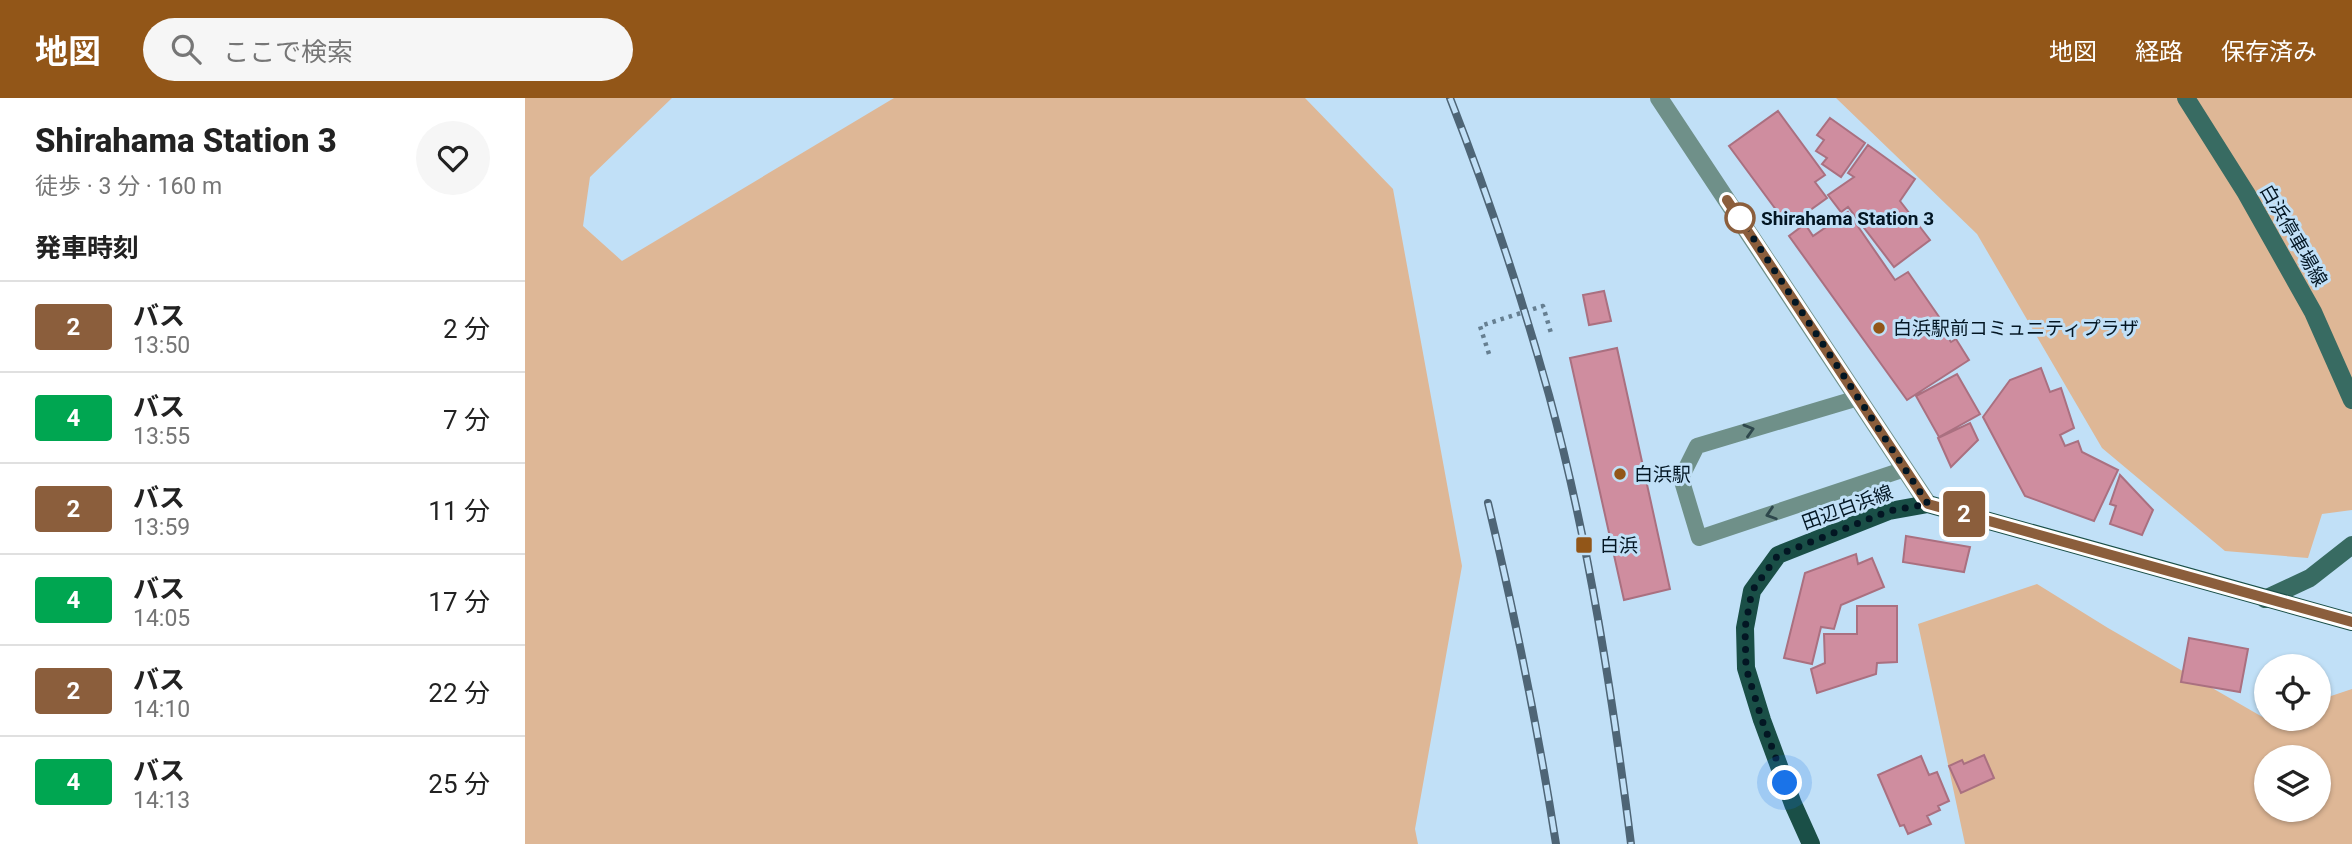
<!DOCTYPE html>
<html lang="ja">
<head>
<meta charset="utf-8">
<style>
  body { margin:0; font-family:Roboto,"Noto Sans JP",sans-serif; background:#f6f6f6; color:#222; height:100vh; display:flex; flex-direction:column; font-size:26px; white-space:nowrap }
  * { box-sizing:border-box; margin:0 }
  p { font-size:23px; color:#767676 }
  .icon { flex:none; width:38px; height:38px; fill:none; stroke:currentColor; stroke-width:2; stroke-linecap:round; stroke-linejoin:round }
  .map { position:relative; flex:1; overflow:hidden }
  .sheet { display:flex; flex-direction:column; background:#fff; width:525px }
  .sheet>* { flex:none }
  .badge { padding:0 14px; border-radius:5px; font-size:24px; line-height:46px }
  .tools { position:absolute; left:1729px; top:556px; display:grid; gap:14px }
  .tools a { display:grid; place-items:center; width:77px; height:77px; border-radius:50%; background:#fff; box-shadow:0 2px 5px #0004; font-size:35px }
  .you { position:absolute; width:35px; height:35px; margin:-18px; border:5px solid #fff; border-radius:50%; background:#1a73e8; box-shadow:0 0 0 10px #1a73e833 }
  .map>.badge { position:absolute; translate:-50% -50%; box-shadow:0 0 0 4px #fff }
  h2 { padding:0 35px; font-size:26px; line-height:63px }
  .round { display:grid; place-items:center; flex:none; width:74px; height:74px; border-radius:37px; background:#f6f6f6 }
  .summary { display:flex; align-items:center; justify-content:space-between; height:119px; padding:0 35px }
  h1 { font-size:33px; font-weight:800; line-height:52px }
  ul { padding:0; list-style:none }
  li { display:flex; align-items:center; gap:21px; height:91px; padding:0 35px; border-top:2px solid #e0e0e0 }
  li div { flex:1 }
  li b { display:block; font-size:26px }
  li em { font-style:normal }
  li .badge { min-width:77px; font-weight:700; text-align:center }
  header { display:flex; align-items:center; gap:42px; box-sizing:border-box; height:98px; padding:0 35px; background:#925618; color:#fff }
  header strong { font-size:33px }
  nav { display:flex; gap:38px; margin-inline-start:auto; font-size:24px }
  .search { width:490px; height:63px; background:#f6f6f6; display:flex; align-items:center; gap:18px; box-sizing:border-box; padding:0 24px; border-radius:38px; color:#767676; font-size:26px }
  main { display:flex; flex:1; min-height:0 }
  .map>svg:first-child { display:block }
  .green { fill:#deb796; fill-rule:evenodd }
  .building { fill:#cf8d9f; stroke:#aa7080; stroke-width:2 }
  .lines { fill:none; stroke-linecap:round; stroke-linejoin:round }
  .path { stroke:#667f91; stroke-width:4.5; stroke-dasharray:3.5 5; stroke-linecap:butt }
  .service { stroke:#6f9089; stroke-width:16 }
  .minor { stroke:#6f9089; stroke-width:18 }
  .secondary { stroke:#386b62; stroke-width:18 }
  .primary { stroke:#1a4f47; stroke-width:18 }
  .rail-casing { stroke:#4e6576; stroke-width:8 }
  .rail { stroke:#c1e0f7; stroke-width:5; stroke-dasharray:16; stroke-linecap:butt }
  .oneway { stroke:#2e474c }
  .line-casing { stroke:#fff; stroke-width:16 }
  .line { stroke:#8b5e3c; stroke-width:10 }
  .walk { stroke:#031623; stroke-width:7; stroke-dasharray:0 12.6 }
  .stop-dot { fill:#fff; stroke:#8b5e3c; stroke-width:3.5 }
  .poi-dot { fill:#925618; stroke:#c1e0f7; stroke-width:2.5 }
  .labels { text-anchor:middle; stroke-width:6; stroke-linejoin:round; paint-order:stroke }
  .stop-label { font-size:19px; font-weight:bold; fill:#031623; stroke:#c1e0f7; text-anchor:start }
  .street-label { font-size:19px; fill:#031623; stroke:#c1e0f7 }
  .poi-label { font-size:19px; fill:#031623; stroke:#c1e0f7; text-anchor:start }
</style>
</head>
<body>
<header>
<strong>地図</strong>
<div class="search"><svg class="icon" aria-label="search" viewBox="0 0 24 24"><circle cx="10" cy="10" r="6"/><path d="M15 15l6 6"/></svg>ここで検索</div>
<nav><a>地図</a><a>経路</a><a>保存済み</a></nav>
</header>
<main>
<section class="sheet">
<div class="summary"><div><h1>Shirahama Station 3</h1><p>徒歩 · 3 分 · 160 m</p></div><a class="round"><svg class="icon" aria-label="heart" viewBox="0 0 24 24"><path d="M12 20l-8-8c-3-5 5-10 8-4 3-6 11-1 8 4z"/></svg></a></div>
<h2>発車時刻</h2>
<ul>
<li><span class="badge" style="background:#8b5e3c;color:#fff">2</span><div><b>バス</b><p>13:50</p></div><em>2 分</em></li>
<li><span class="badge" style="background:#00a651;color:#fff">4</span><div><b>バス</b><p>13:55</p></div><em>7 分</em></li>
<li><span class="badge" style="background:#8b5e3c;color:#fff">2</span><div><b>バス</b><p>13:59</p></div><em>11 分</em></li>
<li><span class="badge" style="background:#00a651;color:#fff">4</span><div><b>バス</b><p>14:05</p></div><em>17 分</em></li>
<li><span class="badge" style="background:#8b5e3c;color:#fff">2</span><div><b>バス</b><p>14:10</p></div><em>22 分</em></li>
<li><span class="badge" style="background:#00a651;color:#fff">4</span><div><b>バス</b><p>14:13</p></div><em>25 分</em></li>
</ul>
</section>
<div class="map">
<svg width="1827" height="746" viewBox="0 0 1827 746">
  <rect width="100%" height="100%" fill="#c1e0f7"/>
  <path class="green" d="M0 0H147L65 79 58 128 97 163 369 0H780L868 91 937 468 890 731 893 746H0Z
    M1311 0H1827V412L1797 416 1783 460 1700 453 1577 350 1452 136Z
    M1512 486 1583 530 1741 621H1794V602L1827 591V746H1440L1393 526ZM1741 660H1794V712H1741Z"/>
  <path class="building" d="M1253 13 1300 77 1290 84 1302 100 1263 128 1204 48Z
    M1305 20 1340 45 1316 79 1297 66 1302 60 1291 53 1299 42 1292 37Z
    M1343 47 1390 81 1375 103 1405 142 1369 169 1323 109 1316 114 1303 97 1329 79 1323 75Z
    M1323 114 1370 182 1383 174 1419 226 1415 229 1426 244 1431 241 1444 262 1382 302 1264 138 1280 126 1288 138Z
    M1079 193 1086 223 1064 227 1058 197Z
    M1092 250 1145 491 1099 502 1045 260Z
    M1516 270 1525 294 1536 290 1549 330 1535 337 1540 348 1553 343 1557 354 1593 372 1569 423 1500 398 1458 319 1485 282Z
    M1432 276 1455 316 1414 339 1391 298Z
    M1445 325 1453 342 1426 369 1413 340Z
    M1595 377 1628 412 1617 437 1585 426 1591 408 1585 406Z
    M1381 438 1445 449 1439 474 1378 464Z
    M1331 456 1333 466 1347 460 1359 489 1316 507 1309 531 1296 529 1287 566 1259 560 1280 475Z
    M1332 508H1372V564L1352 565 1351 576 1292 595 1286 571 1300 565 1299 536H1332Z
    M1664 540 1723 551 1715 594 1656 584Z
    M1459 657 1469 680 1436 695 1424 668 1437 662 1439 666Z
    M1396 658 1404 677 1412 674 1424 703 1413 708 1415 712 1402 718 1406 726 1383 736 1379 727 1375 728 1353 677Z"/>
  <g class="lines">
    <path class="path" d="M964 256 955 228 1018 208 1026 235"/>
    <path class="service" d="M1333 300 1172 348 1156 380 1174 440 1380 371"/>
    <path class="minor" d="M1134 0 1403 406"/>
    <path class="secondary" d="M1661 0 1721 95 1788 214 1827 302
      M1740 501 1785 480 1827 447"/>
    <path class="primary" d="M1286 746 1268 706 1237 622 1221 570 1220 530 1227 493 1253 457 1364 413 1403 406 1827 524"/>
    <defs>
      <path id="rail" d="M925 0C963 97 996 196 1024 297 1064 444 1087 595 1106 746
        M963 405C990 518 1013 631 1031 746"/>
    </defs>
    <use href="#rail" class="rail-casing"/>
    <use href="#rail" class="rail"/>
  </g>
  <defs><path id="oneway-chevron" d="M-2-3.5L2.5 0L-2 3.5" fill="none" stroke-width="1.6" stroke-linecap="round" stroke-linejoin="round" transform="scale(1.75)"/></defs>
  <g class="oneway">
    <use href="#oneway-chevron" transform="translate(1224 332) rotate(-17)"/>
    <use href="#oneway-chevron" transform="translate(1246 416) rotate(162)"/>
  </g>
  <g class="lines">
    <defs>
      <path id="line" d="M1202 102 1403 406 1827 524"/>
    </defs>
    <use href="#line" class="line-casing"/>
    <use href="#line" class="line"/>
    <path class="walk" d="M1215 120 1403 406 1364 413 1253 457 1227 493 1220 530 1221 570 1237 622 1260 685"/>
  </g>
  <circle class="stop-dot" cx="1215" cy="120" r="14"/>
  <g class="poi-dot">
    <circle cx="1354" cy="230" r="7"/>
    <circle cx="1095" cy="376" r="7"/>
    <rect x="1050" y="438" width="18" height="18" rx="3.5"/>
  </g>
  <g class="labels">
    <g class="stop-label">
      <text x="1236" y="127">Shirahama Station 3</text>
    </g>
    <g class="street-label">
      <text transform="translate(1769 137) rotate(60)" y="7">白浜停車場線</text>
      <text transform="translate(1322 409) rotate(-20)" y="7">田辺白浜線</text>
    </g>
    <g class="poi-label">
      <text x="1368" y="237">白浜駅前コミュニティプラザ</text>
      <text x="1109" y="383">白浜駅</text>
      <text x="1075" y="454">白浜</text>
    </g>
  </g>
</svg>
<div class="tools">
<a><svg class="icon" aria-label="locate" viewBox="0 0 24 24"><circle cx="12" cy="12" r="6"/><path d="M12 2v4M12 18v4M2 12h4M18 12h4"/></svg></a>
<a><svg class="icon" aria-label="layers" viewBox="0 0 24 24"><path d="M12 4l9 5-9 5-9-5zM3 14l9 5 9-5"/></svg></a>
</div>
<div class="you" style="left:1260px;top:685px"></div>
<b class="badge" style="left:1439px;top:416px;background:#8b5e3c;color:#fff">2</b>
</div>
</main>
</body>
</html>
